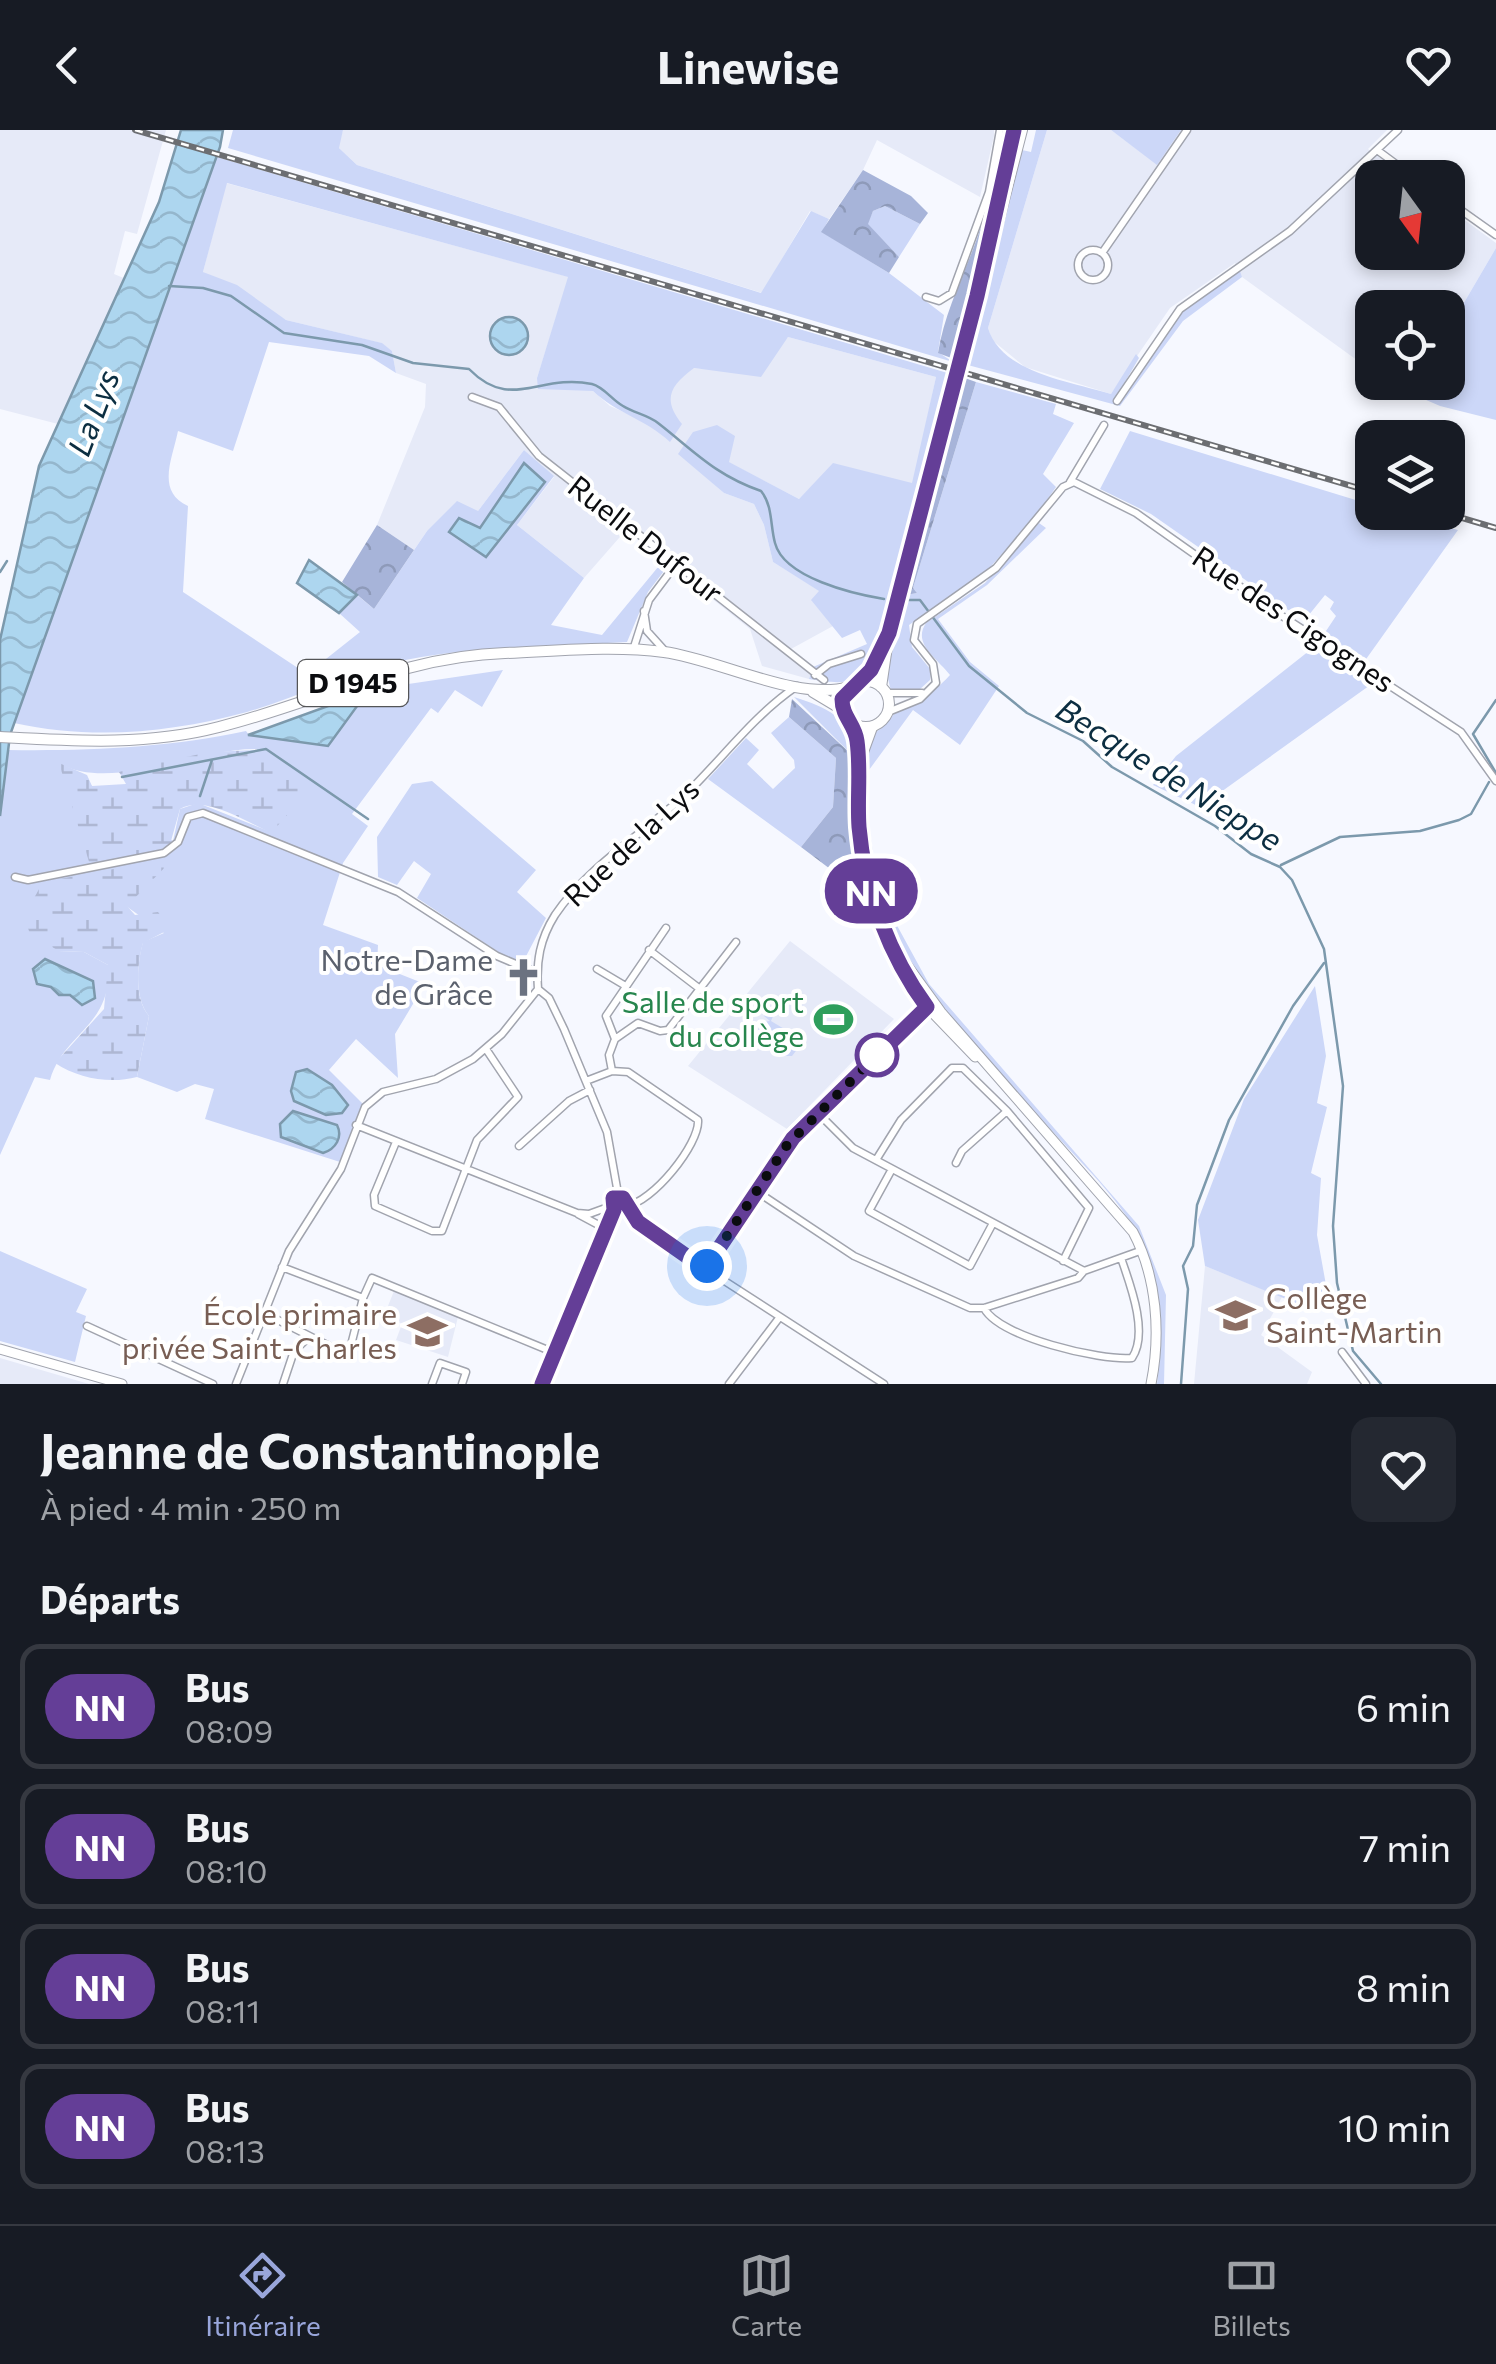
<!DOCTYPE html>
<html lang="fr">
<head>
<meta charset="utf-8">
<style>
  body { margin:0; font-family:Commissioner,sans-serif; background:#242831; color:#f1f3f6; height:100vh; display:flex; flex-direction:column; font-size:38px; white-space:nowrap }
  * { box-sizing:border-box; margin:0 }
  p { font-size:32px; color:#9ea1a6 }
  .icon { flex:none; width:55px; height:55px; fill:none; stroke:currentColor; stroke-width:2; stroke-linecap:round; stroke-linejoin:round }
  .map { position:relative; height:1254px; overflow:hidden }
  .drawer { display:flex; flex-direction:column; background:#171b24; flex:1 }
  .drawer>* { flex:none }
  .badge { padding:0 20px; border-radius:32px; font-size:35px; line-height:65px }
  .needle { width:65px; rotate:165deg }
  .controls { position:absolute; left:1355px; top:30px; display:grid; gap:20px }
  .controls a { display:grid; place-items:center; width:110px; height:110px; border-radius:20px; background:#171b24; box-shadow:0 5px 15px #0003; font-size:50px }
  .you { position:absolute; width:50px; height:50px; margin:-25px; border:8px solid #fff; border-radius:50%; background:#1a73e8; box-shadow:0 0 0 15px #1a73e833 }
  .map>.badge { position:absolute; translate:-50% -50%; box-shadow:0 0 0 5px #fff }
  h2 { padding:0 40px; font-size:38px; line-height:90px }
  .round { display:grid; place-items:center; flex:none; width:105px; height:105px; border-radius:20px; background:#242831 }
  .headline { display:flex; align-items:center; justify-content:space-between; height:170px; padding:0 40px }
  h1 { font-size:48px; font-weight:700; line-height:75px }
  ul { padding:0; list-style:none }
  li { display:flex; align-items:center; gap:30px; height:125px; margin:0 20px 15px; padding:0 20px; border:5px solid #363941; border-radius:20px }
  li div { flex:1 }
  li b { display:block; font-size:38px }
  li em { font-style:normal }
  li .badge { min-width:110px; font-weight:700; text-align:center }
  header { display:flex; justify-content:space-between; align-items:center; height:130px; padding:0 40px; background:#171b24; font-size:45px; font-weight:700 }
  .dock { display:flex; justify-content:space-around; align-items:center; height:140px; border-top:2px solid #363941; background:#171b24; font-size:28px; color:#9ea1a6 }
  .dock a { display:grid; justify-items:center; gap:5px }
  .dock .current { color:#99a6db }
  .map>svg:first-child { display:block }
  .built { fill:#e6eaf8 }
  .green { fill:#ccd7f8; fill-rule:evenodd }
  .forest { fill:url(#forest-crowns) }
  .wetland { fill:url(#wetland-marsh) }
  .water { fill:url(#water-waves); stroke:#7c99ac; stroke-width:2.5 }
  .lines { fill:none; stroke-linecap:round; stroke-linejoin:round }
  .stream { stroke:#7c99ac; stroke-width:2.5 }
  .street-casing { stroke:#a1a4ae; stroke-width:9 }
  .secondary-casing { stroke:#a1a4ae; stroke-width:11 }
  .primary-casing { stroke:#a1a4ae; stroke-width:12 }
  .street { stroke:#fff; stroke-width:6 }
  .secondary { stroke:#fff; stroke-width:9 }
  .primary { stroke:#fff; stroke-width:10 }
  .rail-casing { stroke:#6c6e72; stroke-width:6 }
  .rail { stroke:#fff; stroke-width:2.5; stroke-dasharray:8; stroke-linecap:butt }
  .primary-bridge-casing { stroke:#a1a4ae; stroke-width:12; stroke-linecap:butt }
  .primary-bridge { stroke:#fff; stroke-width:10 }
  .line-casing { stroke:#fff; stroke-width:22 }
  .line { stroke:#643e97; stroke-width:15 }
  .walk { stroke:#0b0c0f; stroke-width:10; stroke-dasharray:0 18 }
  .stop-dot { fill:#fff; stroke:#643e97; stroke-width:5 }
  .labels { text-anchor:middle; stroke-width:8; stroke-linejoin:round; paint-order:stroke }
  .shield { fill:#fff; stroke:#545557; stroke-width:2.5 }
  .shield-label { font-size:28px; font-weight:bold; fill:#0b0c0f }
  .street-label { font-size:30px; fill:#0b0c0f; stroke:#fff }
  .worship-label { font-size:30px; fill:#5b616d; stroke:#fff; text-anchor:end }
  .leisure-label { font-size:30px; fill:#27864d; stroke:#fff; text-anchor:end }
  .education-label { font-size:30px; fill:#785e54; stroke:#fff; text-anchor:start }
  .water-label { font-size:32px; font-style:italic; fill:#0c2e41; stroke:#fff }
</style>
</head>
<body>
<header><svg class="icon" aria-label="back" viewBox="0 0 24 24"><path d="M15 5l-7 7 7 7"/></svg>Linewise<svg class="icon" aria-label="heart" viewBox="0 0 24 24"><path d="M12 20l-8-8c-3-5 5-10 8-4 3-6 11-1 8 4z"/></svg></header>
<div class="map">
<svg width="1496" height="1254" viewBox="0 0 1496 1254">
  <defs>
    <pattern id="forest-crowns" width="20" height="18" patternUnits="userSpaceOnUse" patternTransform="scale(2.5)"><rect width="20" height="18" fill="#a7b4d9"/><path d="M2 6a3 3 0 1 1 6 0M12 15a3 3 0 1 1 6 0" fill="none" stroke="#8e9ab9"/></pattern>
    <pattern id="wetland-marsh" width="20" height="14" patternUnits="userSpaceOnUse" patternTransform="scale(2.5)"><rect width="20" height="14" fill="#ccd7f8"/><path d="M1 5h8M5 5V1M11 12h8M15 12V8" fill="none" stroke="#aeb7d3"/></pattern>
    <pattern id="water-waves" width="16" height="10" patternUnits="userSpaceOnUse" patternTransform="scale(2.5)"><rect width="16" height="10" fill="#add6ef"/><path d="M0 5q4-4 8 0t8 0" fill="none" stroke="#94b6cc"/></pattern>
  </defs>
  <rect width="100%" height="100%" fill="#f6f8ff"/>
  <path class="built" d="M0 0H166L137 104 125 101 114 144 126 149 58 294 0 279Z
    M343 0H994V6L980 67 877 10 863 40 829 89 810 81 762 163 357 35 338 17Z
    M1047 0H1111L1157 34 1181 0H1387L1368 19 1406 47 1372 48V122H1448V78L1496 113V118L1448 200V178H1372V241L1242 147 1235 133 1170 178 1111 264 1025 237 992 210 988 198Z
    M226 53 569 147 537 248 593 261 610 276 651 294 670 311 668 267 674 253 693 238 756 243 788 207 936 247 913 354 834 334 799 369 728 332 679 323 724 363 754 374 764 395 773 432 820 461 812 471 833 496 791 519 813 537 809 549 762 536 750 499 626 400 584 448 517 395 554 347 524 320 478 381 427 401 414 420 377 395 425 277 426 254 396 243 392 221 381 213 286 190 203 142Z
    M790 811 894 889 787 999 688 936Z
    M1205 1136 1282 1167 1261 1205 1312 1242 1307 1254H1194Z
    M394 1161 458 1187 448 1227 396 1210 402 1194 384 1186Z
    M0 1228 89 1254H0Z"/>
  <path class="green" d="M233 0H343L339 18 357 35 761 163 811 81 829 89 822 102 889 143 944 185 938 222 953 232 228 18Z
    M1036 0H1047L988 198C1001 243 1072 252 1111 264L1136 224 1139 228 1114 271 1178 184 1240 141 1242 147 1183 191 1120 276 964 234 1022 20 1031 22Z
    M1111 0H1181L1157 35Z
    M217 27 951 244 880 515C860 554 852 556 809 549L813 537 867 514 860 500 842 508 811 470 819 461 773 432 764 395 754 374 724 363 678 324 693 302 717 295 735 306 729 332 799 369 833 333 912 353 936 247 788 207 761 247 694 238C670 256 662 269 682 294L670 312C647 290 616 283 593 261L538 259 537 248 568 147 227 53 203 142 237 155 286 190 382 213 392 221 396 243 369 226 269 212 233 321 178 301C172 330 156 361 188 376L183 462 307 544 360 502 339 483 357 465 374 479 427 401 457 371 478 381 524 320 554 346 517 395 584 448 551 495 602 505 663 431 664 441 648 462 627 512C547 517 470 515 392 533 343 544 296 568 247 582 170 603 92 610 14 593Z
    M885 76 920 94 899 127 867 94 873 81Z
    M1496 118V290L1440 276 1394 256 1448 252V200Z
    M976 252 1056 274 1053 284 1074 293 1043 344 1056 357 1034 389 983 445 909 495 912 517 931 540 930 550 919 560 891 561 886 541 906 465 917 463 913 458Z
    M1130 301 1372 375V382L1396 383 1458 400 1364 532 1324 504 1336 486 1330 479 1334 472 1325 465 1304 491 1151 384 1100 359Z
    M1039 393 1046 398 987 455 938 489 970 532 999 556 960 615 913 580 869 640 867 682 875 736 888 779 929 854 1139 1096 1166 1165 1164 1254H1157C1163 1208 1164 1163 1145 1119 1127 1079 1096 1048 1066 1016 979 921 875 831 864 694 862 665 860 630 873 603 885 599 887 589 897 582 920 566 928 569 950 545 937 528 912 514 926 493L985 453Z
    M1314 517 1373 553 1200 677 1153 655 1176 626Z
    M503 540 482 577 455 560 438 583 431 578 352 684 368 696 343 733 323 795 378 815 377 835 425 854 395 904 398 948 356 909 329 940 363 974 340 1032 205 989 214 959 195 954 177 962 137 947 149 886C134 868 137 834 143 812L164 803 126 776 141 761 59 821 84 822 108 835C113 896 64 902 50 950L35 947 0 1025V686L8 620C89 621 165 618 246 601L249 605 388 557ZM257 619 271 702 198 673 180 679 173 711 60 634C114 662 195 618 257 619Z
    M794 567C827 578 851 586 852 625Z
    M789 587 836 628 833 677 801 717 708 649 746 608 759 620 747 634 773 659 795 638 794 630 771 603Z
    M432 651 536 740 517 762 546 788 523 832 512 831 417 768 431 744 414 731 397 755 378 747 377 707 412 654Z
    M1315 856 1326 926 1317 973 1327 977 1311 1043 1321 1048 1317 1105 1326 1155 1310 1179 1205 1136 1198 1090 1244 969Z
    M768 880 774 884 771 891 796 906 799 917 792 926H780L756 907 761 892 770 891 764 886Z
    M0 1121 87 1159 76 1182 86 1186 75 1232 0 1211Z"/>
  <path class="forest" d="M863 40 911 66 928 83 920 94 885 76 873 81 868 94 899 127 889 143 821 102Z
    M981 97 985 102 954 229 938 223C945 179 967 140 981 97Z
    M962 247 976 252 913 458 917 463 906 465Z
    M377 395 414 420 374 479 342 452Z
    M792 569 852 625C850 703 862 759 891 832L854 757 801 717 833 677 836 628 789 587Z"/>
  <path class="wetland" d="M257 620 312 657 271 703C247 692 205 664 180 679L169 718 90 735 59 633 87 645 92 656 126 654 119 642 128 639 210 622Z
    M174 728 127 776 135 785 158 782 165 791 164 802 143 813C137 834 134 869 149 886L137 947C111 954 79 949 55 933L104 879 108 835 84 822 59 821 30 804 24 786 43 752Z"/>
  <path class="water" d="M181 0H223L220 17 10 605 0 686V510L39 336 159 72Z
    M490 206a19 19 0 1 1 38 0a19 19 0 1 1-38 0Z
    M524 333 545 352 486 427 449 402 459 388 480 398Z
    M309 430 357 465 339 483 297 453Z
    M361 564 363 568 328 616 248 605Z
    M45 829 93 851 95 868 82 875 70 865H59L51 857 37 854 33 839Z
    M307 939 332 955 348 975 342 983 326 985 294 971 291 961 296 942Z
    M293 981 337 995C343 1007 336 1019 323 1023L281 1007 280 994Z"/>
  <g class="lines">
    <path class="stream" d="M169 156 203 158 231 166 284 203 362 215 413 233 469 239C511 282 539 243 592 254 604 257 612 270 623 276 634 283 648 285 658 293 694 321 715 345 761 361 773 376 770 395 775 413 784 448 854 464 884 469
      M0 442 7 431
      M904 470H920L969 536 1027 583 1083 611 1112 637 1215 696 1251 724 1280 737 1292 750 1324 819 1343 956 1333 1096 1337 1153 1353 1221 1381 1254
      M1496 570 1473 604 1496 643
      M122 647 266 619 368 689
      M200 666 212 630
      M1281 735 1340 707 1420 701 1459 690 1471 684 1489 652
      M1181 1254 1188 1159 1183 1136 1193 1116 1197 1075 1229 990 1293 876 1324 833"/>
    <defs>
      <path id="street" d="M1377 20 1415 48
        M1448 71 1496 105
        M1078 135a15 15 0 1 1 30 0a15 15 0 1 1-30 0Z
        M1102 123 1187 0
        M926 167 939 171 952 163 989 62 1000 0
        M472 267 499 277 539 326 824 550
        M1117 271 1180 179 1290 101 1398 0
        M1070 352 1104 295
        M644 481 647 501 665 521
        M633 520 649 470 676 434
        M815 545 829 534 861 524
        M886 563H922
        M888 582 920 569 936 553 933 534 914 510 917 494 996 438 1063 357 1074 352 1136 383 1279 484 1461 602 1496 651
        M15 747 28 750 164 723 178 712 188 687 203 683 398 762 497 826 537 843
        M649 820 700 859
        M597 839 624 855
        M615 909 638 893 660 901 668 900 736 812
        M612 941 609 925 615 909 606 886 666 798
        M586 951 612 941 628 942 698 990C700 1014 652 1073 626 1076
        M818 983 853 1018 1084 1141
        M356 995 577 1083 589 1084 611 1076
        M396 1012 374 1065 375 1076 432 1101H442L477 1010 518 967 486 919
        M519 1016 569 971 590 960
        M876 1030 901 990 952 938H963L1007 981 1089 1078 1063 1131
        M956 1033 962 1021 1007 981
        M892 1039 869 1081 970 1136 993 1093
        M756 1061 854 1126 970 1178H984L1078 1148 1084 1141 1137 1122
        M617 1066 624 1068 632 1086 655 1106 884 1254
        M578 1084 606 1099
        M282 1137 363 1168 372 1148 555 1223
        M705 1139 793 1008 929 874
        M984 1178C999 1207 1100 1231 1132 1228 1149 1203 1130 1154 1121 1128
        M264 1183 341 1222 351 1215 363 1168
        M87 1196 213 1254
        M1342 1222 1366 1254
        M236 1254 289 1121 341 1039 365 977 383 962 436 949 473 929 502 904 538 859
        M283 1254 294 1221 309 1207
        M432 1254 440 1233 466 1242 462 1254
        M542 1254 614 1080 611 1072 617 1058 607 1002 564 899 549 868 538 859C536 831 540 809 555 785 587 737 644 703 686 664 723 628 754 585 797 556
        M729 1254 779 1188"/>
      <path id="secondary" d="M853 594 864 729 877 777 897 824
        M861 629 873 596
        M896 820 941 882 1133 1102C1157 1147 1161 1204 1151 1254
        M908 847 927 877 975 927
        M0 1219 122 1254"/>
      <path id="primary" d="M998 93 1022 0
        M960 231 1014 0
        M862 550 882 519
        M843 574a23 23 0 1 1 46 0a23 23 0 1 1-46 0Z
        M881 557 889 503 956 248
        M813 562 843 580
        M0 607C74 611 146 616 219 597 316 573 403 526 505 523 557 521 612 515 664 522 718 529 797 572 849 557"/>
    </defs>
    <use href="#street" class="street-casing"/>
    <use href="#secondary" class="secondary-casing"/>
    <use href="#primary" class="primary-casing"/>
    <use href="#street" class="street"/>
    <use href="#secondary" class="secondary"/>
    <use href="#primary" class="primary"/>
    <defs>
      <path id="rail" d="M135 0 1372 362
        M1442 382 1496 398"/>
    </defs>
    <use href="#rail" class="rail-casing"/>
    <use href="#rail" class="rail"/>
    <defs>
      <path id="primary-bridge" d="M956 248 960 231"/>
    </defs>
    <use href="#primary-bridge" class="primary-bridge-casing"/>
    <use href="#primary-bridge" class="primary-bridge"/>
  </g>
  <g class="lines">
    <defs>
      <path id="line" d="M542 1254 614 1080 613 1068H623L638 1092 705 1139 793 1008 927 877C890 827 864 759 859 697 857 668 861 640 857 611 855 594 842 587 842 569L871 540 889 503 977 166 1014 0"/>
    </defs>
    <use href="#line" class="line-casing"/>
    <use href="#line" class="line"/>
    <path class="walk" d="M707 1136 787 1015 877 925"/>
  </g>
  <defs>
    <symbol id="church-bare" viewBox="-9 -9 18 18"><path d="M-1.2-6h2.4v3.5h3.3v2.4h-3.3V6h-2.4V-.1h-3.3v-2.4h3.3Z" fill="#6b7280" stroke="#fff" stroke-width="2.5" paint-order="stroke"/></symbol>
    <symbol id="stadium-bare" viewBox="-9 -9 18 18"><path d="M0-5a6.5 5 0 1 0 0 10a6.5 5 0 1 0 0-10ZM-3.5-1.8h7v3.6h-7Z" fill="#2e9e5b" stroke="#fff" stroke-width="2.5" paint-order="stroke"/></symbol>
    <symbol id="school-bare" viewBox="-9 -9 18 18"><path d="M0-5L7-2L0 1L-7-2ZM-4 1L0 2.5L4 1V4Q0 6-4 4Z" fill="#8d6e63" stroke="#fff" stroke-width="2.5" paint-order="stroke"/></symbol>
  </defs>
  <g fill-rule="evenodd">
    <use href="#church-bare" x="496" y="820" width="55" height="55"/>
    <use href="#stadium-bare" x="806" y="862" width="55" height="55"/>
    <use href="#school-bare" x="1208" y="1158" width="55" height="55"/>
    <use href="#school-bare" x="400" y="1174" width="55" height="55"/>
  </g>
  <circle class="stop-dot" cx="877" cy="925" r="20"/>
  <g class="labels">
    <rect class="shield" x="298" y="530" width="110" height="46" rx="8"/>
    <g class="shield-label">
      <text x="353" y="563">D 1945</text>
    </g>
    <g class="street-label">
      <text transform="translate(645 410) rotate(38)" y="10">Ruelle Dufour</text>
      <text transform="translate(1293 490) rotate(34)" y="10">Rue des Cigognes</text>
      <text transform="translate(632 713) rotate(-43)" y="10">Rue de la Lys</text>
    </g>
    <g class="worship-label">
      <text x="493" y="841">Notre-Dame<tspan x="493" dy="34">de Grâce</tspan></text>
    </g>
    <g class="leisure-label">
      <text x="804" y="883">Salle de sport<tspan x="804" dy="34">du collège</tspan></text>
    </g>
    <g class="education-label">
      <text x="1266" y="1179">Collège<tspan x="1266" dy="34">Saint-Martin</tspan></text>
      <text x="397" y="1195" text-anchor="end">École primaire<tspan x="397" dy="34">privée Saint-Charles</tspan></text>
    </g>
    <g class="water-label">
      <text transform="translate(94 283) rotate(-69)" y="11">La Lys</text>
      <text transform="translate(1169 645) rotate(32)" y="11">Becque de Nieppe</text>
    </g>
  </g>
</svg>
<div class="controls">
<a><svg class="needle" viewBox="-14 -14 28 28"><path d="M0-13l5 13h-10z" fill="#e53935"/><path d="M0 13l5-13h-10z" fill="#9ea1a6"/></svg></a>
<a><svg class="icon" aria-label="locate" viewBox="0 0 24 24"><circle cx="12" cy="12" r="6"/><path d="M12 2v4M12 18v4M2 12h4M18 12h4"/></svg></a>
<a><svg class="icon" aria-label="layers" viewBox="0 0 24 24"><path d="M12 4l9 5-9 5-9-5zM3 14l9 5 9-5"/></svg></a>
</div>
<div class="you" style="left:707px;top:1136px"></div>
<b class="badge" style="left:871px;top:761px;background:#643e97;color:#fff">NN</b>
</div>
<section class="drawer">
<div class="headline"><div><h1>Jeanne de Constantinople</h1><p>À pied · 4 min · 250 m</p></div><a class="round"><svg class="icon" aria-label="heart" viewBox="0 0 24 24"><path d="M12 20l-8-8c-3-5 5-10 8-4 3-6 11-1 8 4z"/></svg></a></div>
<h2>Départs</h2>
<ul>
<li><span class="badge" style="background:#643e97;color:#fff">NN</span><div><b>Bus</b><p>08:09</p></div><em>6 min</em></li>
<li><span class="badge" style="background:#643e97;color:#fff">NN</span><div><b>Bus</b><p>08:10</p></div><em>7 min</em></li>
<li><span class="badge" style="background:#643e97;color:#fff">NN</span><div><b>Bus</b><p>08:11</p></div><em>8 min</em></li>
<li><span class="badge" style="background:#643e97;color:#fff">NN</span><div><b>Bus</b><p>08:13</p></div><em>10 min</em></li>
</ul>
</section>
<nav class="dock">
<a class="current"><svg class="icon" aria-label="directions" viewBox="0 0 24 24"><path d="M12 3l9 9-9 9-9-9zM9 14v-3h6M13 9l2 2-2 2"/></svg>Itinéraire</a>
<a><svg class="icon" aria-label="map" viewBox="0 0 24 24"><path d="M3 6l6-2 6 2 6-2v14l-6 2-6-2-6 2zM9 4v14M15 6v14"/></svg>Carte</a>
<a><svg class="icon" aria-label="tickets" viewBox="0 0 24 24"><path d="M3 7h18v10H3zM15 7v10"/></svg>Billets</a>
</nav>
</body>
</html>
